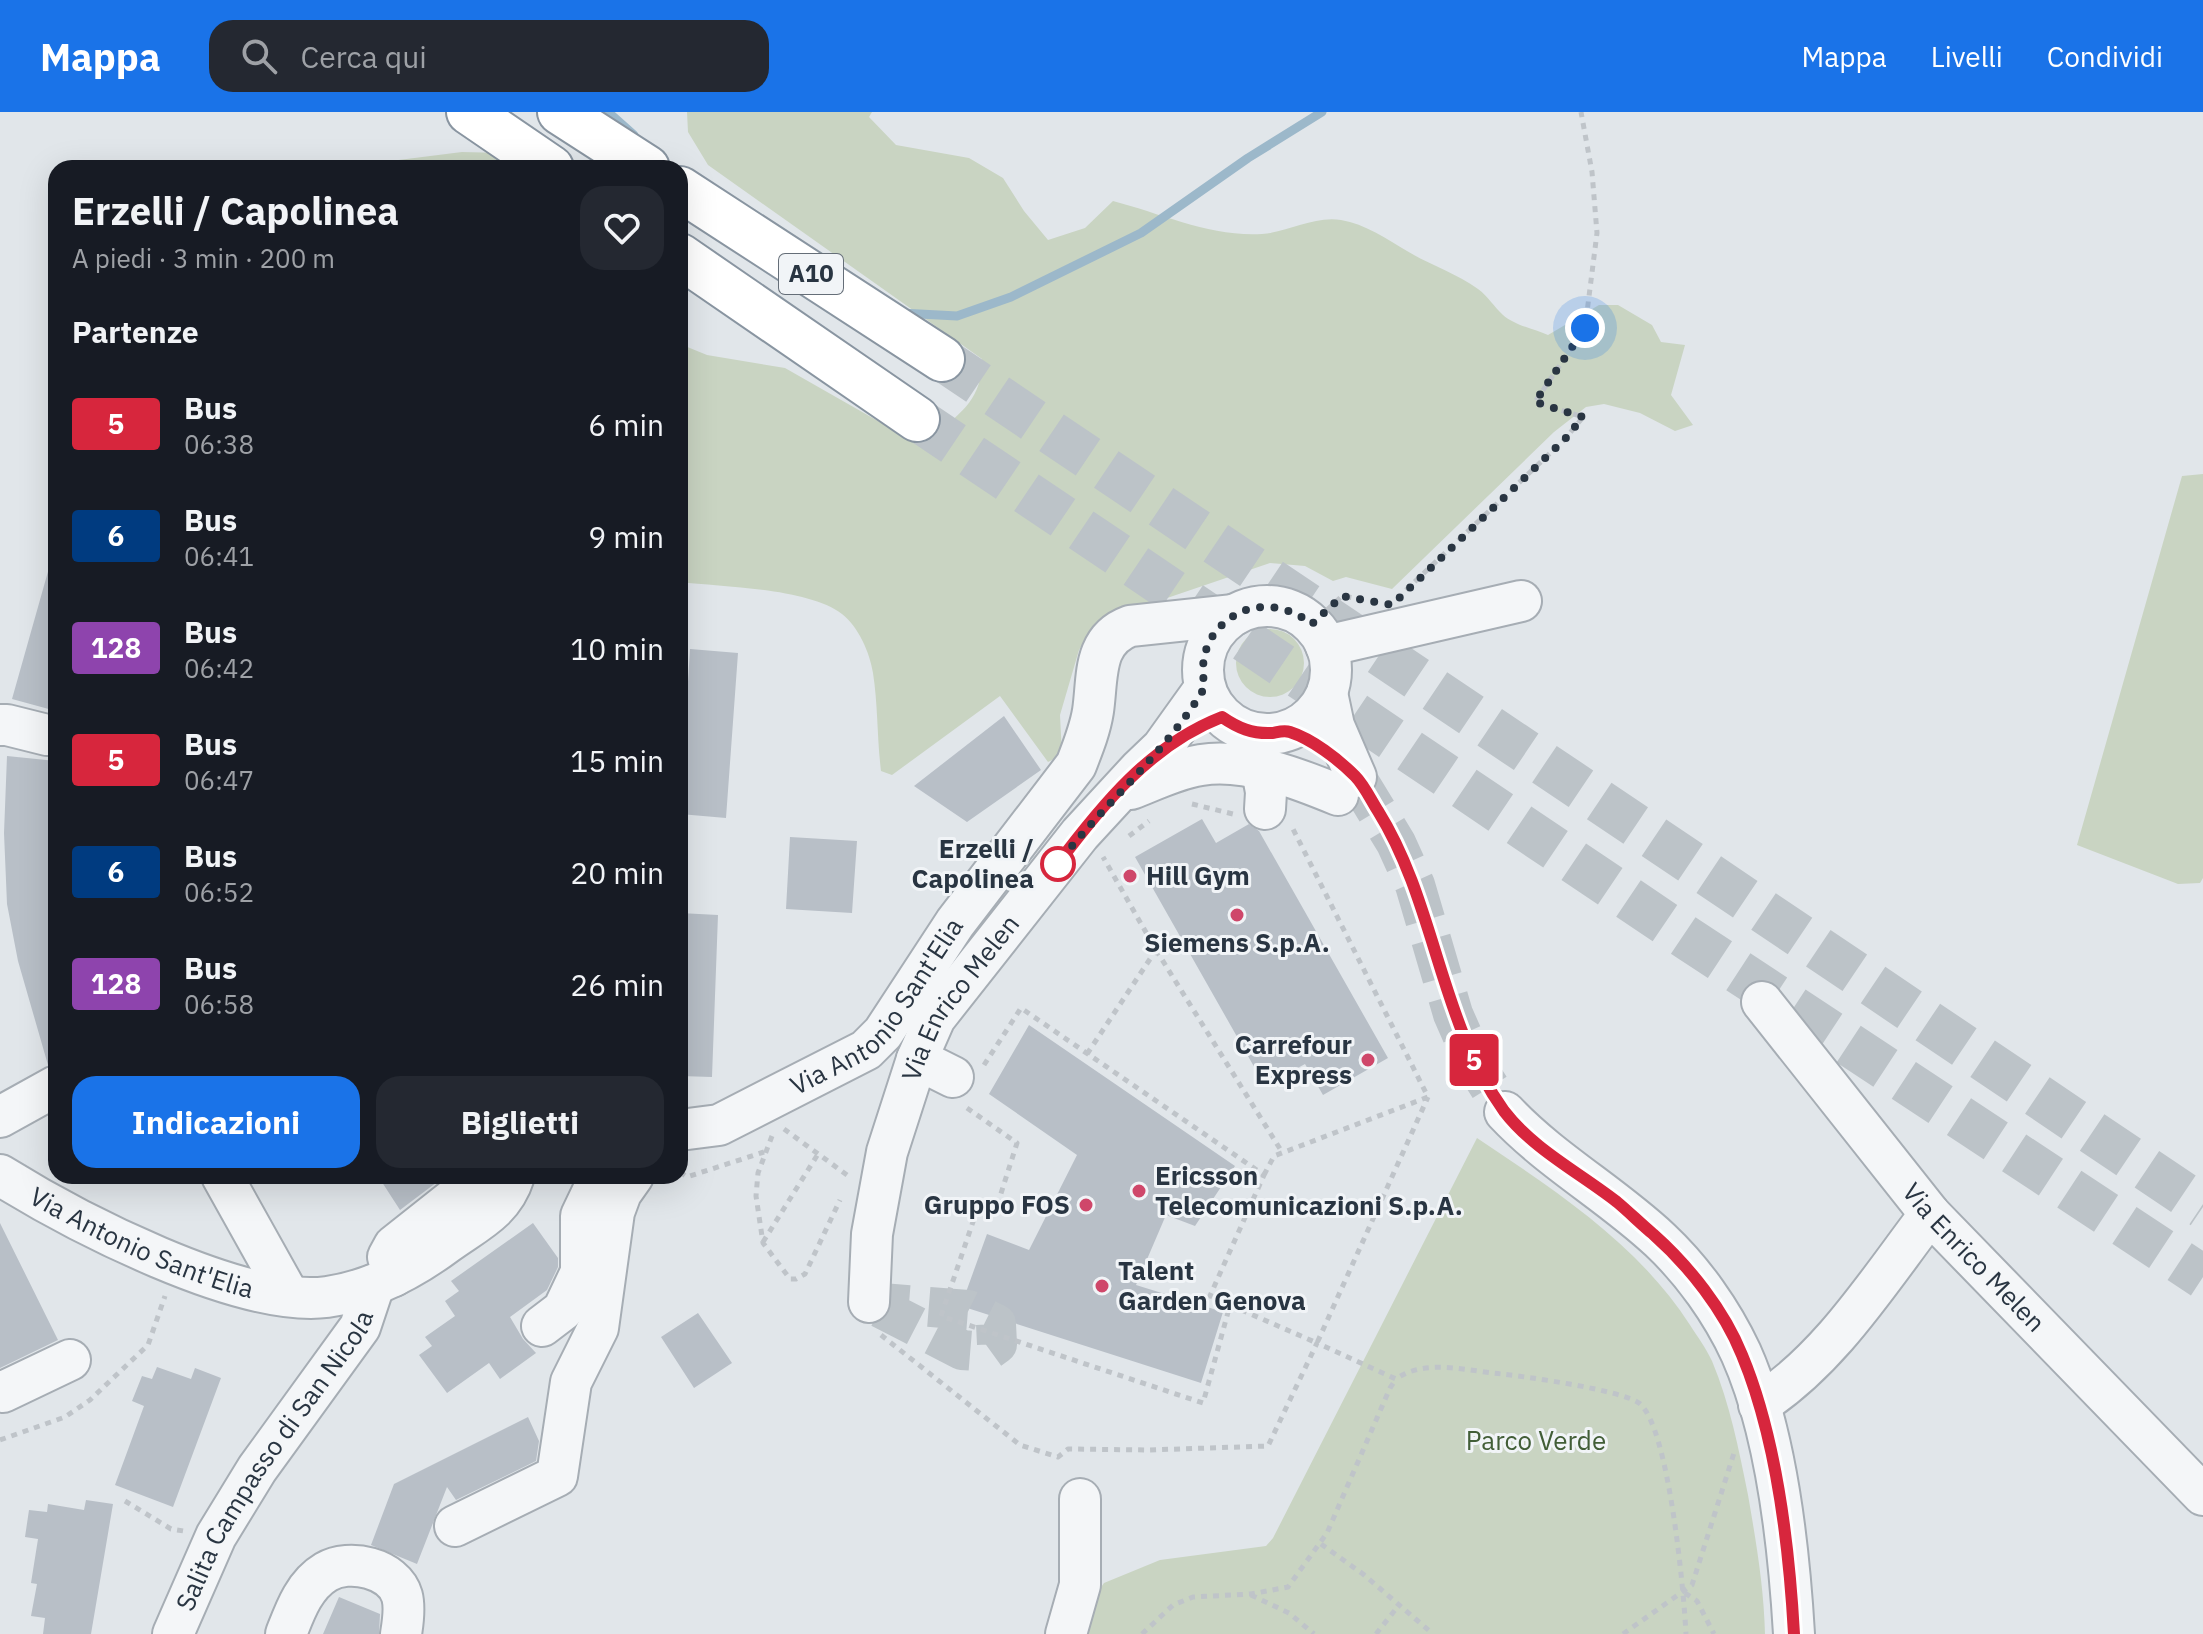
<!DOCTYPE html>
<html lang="it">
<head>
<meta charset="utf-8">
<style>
  body { margin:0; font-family:"IBM Plex Sans",sans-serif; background:#242831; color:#f1f3f6; height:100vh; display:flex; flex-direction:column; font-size:30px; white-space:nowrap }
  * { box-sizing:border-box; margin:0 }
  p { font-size:26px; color:#9ea1a6 }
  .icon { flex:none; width:44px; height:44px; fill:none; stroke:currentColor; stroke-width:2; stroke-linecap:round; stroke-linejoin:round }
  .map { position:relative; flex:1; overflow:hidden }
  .drawer { position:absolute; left:48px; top:48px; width:640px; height:1024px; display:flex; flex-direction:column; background:#171b24; border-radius:24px; box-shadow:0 8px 32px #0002 }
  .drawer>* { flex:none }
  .badge { padding:0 16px; border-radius:6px; font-size:28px; line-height:52px }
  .you { position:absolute; width:40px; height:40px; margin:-20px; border:6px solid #fff; border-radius:50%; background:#1a73e8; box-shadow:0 0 0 12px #1a73e833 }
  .map>.badge { position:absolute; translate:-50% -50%; box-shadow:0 0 0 4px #fff }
  h2 { padding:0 24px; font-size:30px; line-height:72px }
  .round { display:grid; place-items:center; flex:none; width:84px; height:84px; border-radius:24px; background:#242831 }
  .head { display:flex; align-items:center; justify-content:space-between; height:136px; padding:0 24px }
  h1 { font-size:38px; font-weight:700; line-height:60px }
  .cta { display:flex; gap:16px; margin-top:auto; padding:16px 24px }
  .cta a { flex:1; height:92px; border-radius:24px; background:#1a73e8; color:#fff; font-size:32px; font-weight:700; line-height:92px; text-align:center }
  .cta a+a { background:#242831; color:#f1f3f6 }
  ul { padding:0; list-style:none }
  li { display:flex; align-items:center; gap:24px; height:112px; padding:0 24px }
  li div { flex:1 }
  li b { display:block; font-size:30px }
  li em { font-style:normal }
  li .badge { min-width:88px; font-weight:700; text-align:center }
  header { display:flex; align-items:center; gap:48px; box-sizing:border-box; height:112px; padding:0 40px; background:#1a73e8; color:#fff }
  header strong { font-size:38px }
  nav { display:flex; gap:44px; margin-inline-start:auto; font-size:28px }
  .search { width:560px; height:72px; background:#242831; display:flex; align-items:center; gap:20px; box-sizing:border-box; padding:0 28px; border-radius:24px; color:#9ea1a6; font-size:30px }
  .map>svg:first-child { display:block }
  .green { fill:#c9d4c2 }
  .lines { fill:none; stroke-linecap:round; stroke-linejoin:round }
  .stream { stroke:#9cb8ca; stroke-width:9 }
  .building { fill:#b8bfc7 }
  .minor-tunnel { stroke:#bcc3c8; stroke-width:40; stroke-dasharray:40 20; stroke-linecap:butt }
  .highway-tunnel { stroke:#bcc3c8; stroke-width:44; stroke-dasharray:44 22; stroke-linecap:butt }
  .minor-casing { stroke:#a6adb4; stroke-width:44 }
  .highway-casing { stroke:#8995a1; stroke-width:48 }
  .path { stroke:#bfc4c9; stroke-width:5; stroke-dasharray:6 6; stroke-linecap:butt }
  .minor { stroke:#f4f6f8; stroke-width:40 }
  .highway { stroke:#fff; stroke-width:44 }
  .line-casing { stroke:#fff; stroke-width:18 }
  .line { stroke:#d7263d; stroke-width:12 }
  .walk { stroke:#293542; stroke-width:8; stroke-dasharray:0 14.4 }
  .stop-dot { fill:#fff; stroke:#d7263d; stroke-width:4 }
  .poi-dot { fill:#cf476a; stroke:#f1f4f7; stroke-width:3 }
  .labels { text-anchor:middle; stroke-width:6; stroke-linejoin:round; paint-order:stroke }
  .shield { fill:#f1f4f7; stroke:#656e78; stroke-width:2 }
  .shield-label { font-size:24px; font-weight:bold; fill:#293542 }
  .stop-label { font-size:26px; font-weight:bold; fill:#293542; stroke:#f1f4f7; text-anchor:end }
  .poi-label { font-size:26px; font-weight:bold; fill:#293542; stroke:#f1f4f7; text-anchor:start }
  .street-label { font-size:26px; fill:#293542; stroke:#f1f4f7 }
  .park-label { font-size:26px; fill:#425e37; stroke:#f1f4f7 }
</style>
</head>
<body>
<header>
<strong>Mappa</strong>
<div class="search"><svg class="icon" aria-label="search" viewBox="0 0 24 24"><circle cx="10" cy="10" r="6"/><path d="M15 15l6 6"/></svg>Cerca qui</div>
<nav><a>Mappa</a><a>Livelli</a><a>Condividi</a></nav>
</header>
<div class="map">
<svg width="2203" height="1522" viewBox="0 0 2203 1522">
  <rect width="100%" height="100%" fill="#e1e6ea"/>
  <path class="green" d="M687 0H872L869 5 896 33 969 46 1003 66 1024 99 1048 128 1085 116 1113 89C1163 102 1210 125 1262 122 1289 120 1313 104 1341 108 1365 112 1387 127 1407 139 1430 153 1456 161 1478 177 1488 184 1494 195 1503 203 1514 213 1534 217 1548 223L1599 193H1618L1652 213 1661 230 1685 233 1671 283 1693 313 1675 319 1640 301 1604 292 1586 295 1554 320 1392 477 1346 465 1333 469 1305 454 1270 451 1126 500 1090 519 1079 538 1060 603 1062 643 1048 650 1000 584 892 663 881 659C877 626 878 593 873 561 870 541 858 514 842 502 808 476 723 475 680 470V232L707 243 785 256 892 317 936 323C963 298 982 287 982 247L708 53 688 20Z
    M462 40 502 41 523 56H335Z
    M2203 362V766L2200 771 2178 772 2077 733 2182 364Z
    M1236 551a34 34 0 1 1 68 0a34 34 0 1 1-68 0Z
    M1477 1026C1556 1079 1637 1131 1690 1213 1697 1224 1706 1236 1712 1249 1730 1292 1739 1338 1748 1383 1756 1429 1764 1476 1765 1522H1080L1083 1501 1104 1471 1160 1448 1266 1434 1273 1426Z"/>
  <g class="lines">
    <path class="stream" d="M608 0 634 23
      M901 201 957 204 1011 185 1141 121 1248 46 1322 0"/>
  </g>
  <path class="building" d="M49 456 56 457V599L12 587Z
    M690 537 738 541 726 706 680 702Z
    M1004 604 1041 658 967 710 914 674Z
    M7 644 56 649V951L48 953 18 849 7 792 4 721Z
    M1202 707 1216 731 1249 712 1259 719 1388 946 1323 983 1305 952 1265 974 1135 745Z
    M790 725 857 729 852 801 786 797Z
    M680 801 718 803 712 965 680 964Z
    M1029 913 1235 1054 1195 1114 1166 1103 1136 1173 1223 1200 1201 1271 961 1194 987 1122 1029 1138 1077 1043 989 982Z
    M378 1064H445L400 1098Z
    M0 1111 58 1228 0 1256Z
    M533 1111 558 1146V1155L547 1178 510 1205 523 1227 536 1241 500 1267 489 1251 447 1281 419 1243 432 1234 425 1225 455 1204 445 1189 459 1179 451 1169Z
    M698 1201 732 1251 694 1276 661 1225Z
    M157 1255 191 1267 195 1256 221 1266 173 1395 115 1373 144 1294 132 1289 142 1264 152 1267Z
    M528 1305 539 1329 536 1349 456 1388 447 1375 417 1452 371 1433 394 1372Z
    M86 1388 113 1392 91 1522H43L45 1506 31 1504 37 1472 31 1471 38 1427 25 1425 29 1398 47 1400 48 1392 84 1398Z
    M339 1485 380 1502 379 1522H323Z"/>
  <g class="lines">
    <path class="minor-tunnel" d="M1356 665 1396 731 1415 773 1453 902 1475 952 1505 1000
      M869 1190 968 1198 996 1212 997 1232 986 1240 962 1238Z"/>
    <path class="highway-tunnel" d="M942 247 2203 1095
      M917 307 1690 828 2203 1165"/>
    <defs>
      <g id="minor">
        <circle cx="1267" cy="558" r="64"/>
        <path d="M1326 534 1521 489"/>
        <path d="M1327 581 1334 614 1356 665"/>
        <path d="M0 613H7L47 623"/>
        <path d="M1262 658 1266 680 1265 697"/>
        <path d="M1131 677C1154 668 1176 657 1201 653 1245 646 1297 666 1338 683"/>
        <path id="s1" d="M1762 890 1930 1102 2203 1383"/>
        <path d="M917 947 953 965"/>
        <path d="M1505 1000C1551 1049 1611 1082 1660 1128 1693 1159 1722 1200 1741 1241 1776 1319 1789 1437 1794 1522"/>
        <path d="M0 1005 56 974"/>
        <path id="s2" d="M680 1018 719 1013 866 938 883 921 955 811 1076 653C1083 635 1090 618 1093 599 1098 566 1092 528 1130 514L1234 503"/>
        <path id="s3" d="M0 1063C74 1109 240 1196 327 1185 371 1179 412 1157 447 1131 476 1110 503 1099 514 1064"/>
        <path d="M222 1064 289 1184"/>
        <path d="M394 1164 388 1145 394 1134 476 1069 478 1064"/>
        <path id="s4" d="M869 1190 872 1122 887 1040 917 947 935 906 1080 722 1139 658 1162 636 1205 576"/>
        <path d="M542 1214 563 1198 581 1160V1104L592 1081 605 1064"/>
        <path d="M0 1279 3 1280 70 1248"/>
        <path d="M1759 1293C1831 1246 1878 1170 1930 1102"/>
        <path d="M455 1414 557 1364 571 1270 598 1216 614 1100 621 1081 633 1064"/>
        <path id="s5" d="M173 1522 216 1424 257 1357 360 1215 374 1173"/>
        <path d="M286 1522C295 1499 304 1473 326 1460 349 1446 394 1456 402 1484 405 1495 403 1510 401 1522"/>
        <path d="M1066 1522 1080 1473V1387"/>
      </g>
      <path id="highway" d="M469 0 551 56
        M560 0 647 56
        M680 77 942 247
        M680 144 917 307"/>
    </defs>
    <use href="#minor" class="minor-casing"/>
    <use href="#highway" class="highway-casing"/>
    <path class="path" d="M1406 478 1565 327 1583 305 1535 290 1585 216 1597 121 1592 60 1581 0
      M1327 498 1342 484 1367 488
      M1192 692 1233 702
      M1129 724 1149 709
      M1156 838 1282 1040
      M1087 942 1156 838 1103 745
      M984 953 1021 896 1264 1063 1209 1186 1230 1193
      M967 996 1017 1031 997 1094 976 1101 941 1204 1203 1291 1230 1193 1317 1231 1428 985
      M784 1017 847 1063
      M772 1024 758 1061 756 1084 763 1131 790 1167H796L805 1162 840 1088
      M680 1060 687 1065 764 1040
      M1264 1063 1274 1044 1428 985 1293 717
      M763 1130 818 1042
      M881 1223 1020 1333 1058 1345 1068 1337 1149 1338 1268 1334 1317 1231 1396 1267C1425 1246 1468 1259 1502 1262 1528 1265 1621 1278 1639 1291 1669 1314 1684 1481 1686 1522
      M0 1328 65 1305 90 1288 148 1233 165 1184
      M125 1389 171 1417 184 1419
      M1321 1432 1363 1462 1433 1522
      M1685 1481 1697 1489 1714 1522
      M1251 1483 1289 1501 1314 1522
      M1142 1522 1173 1493 1193 1485 1251 1482 1288 1475 1327 1421 1390 1276 1396 1267
      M1376 1522 1399 1493
      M1623 1522 1692 1473 1735 1338"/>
    <use href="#minor" class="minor"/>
    <use href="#highway" class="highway"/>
  </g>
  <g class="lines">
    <defs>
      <path id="line" d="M1056 754C1101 694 1150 633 1222 605 1238 616 1252 622 1272 621 1278 620 1284 618 1290 620 1312 627 1338 647 1355 664 1364 673 1371 688 1378 699 1436 792 1439 908 1504 999 1533 1037 1580 1061 1617 1090 1629 1100 1641 1112 1653 1122 1689 1154 1724 1198 1742 1243 1777 1327 1789 1432 1794 1522"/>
    </defs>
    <use href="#line" class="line-casing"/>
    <use href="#line" class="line"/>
    <path class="walk" d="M1058 752 1056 754C1101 695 1159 647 1199 585 1205 576 1204 573 1203 562 1202 538 1212 518 1232 505 1257 488 1289 494 1312 512L1342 484 1392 493 1565 327 1583 305 1535 290 1585 216"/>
  </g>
  <circle class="stop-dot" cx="1058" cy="752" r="16"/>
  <g class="poi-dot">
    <circle cx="1130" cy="764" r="8"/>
    <circle cx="1237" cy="803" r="8"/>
    <circle cx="1368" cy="948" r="8"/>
    <circle cx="1139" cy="1079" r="8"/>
    <circle cx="1086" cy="1093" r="8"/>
    <circle cx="1102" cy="1174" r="8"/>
  </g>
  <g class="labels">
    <rect class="shield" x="779" y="142" width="64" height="40" rx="6"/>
    <g class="shield-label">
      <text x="811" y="170">A10</text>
    </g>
    <g class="stop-label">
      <text x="1034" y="746">Erzelli /<tspan x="1034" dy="30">Capolinea</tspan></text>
    </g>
    <g class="poi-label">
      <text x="1146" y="773">Hill Gym</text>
      <text x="1237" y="840" text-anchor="middle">Siemens S.p.A.</text>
      <text x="1352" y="942" text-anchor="end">Carrefour<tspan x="1352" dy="30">Express</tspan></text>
      <text x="1155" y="1073">Ericsson<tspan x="1155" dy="30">Telecomunicazioni S.p.A.</tspan></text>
      <text x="1070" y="1102" text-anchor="end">Gruppo FOS</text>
      <text x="1118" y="1168">Talent<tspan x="1118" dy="30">Garden Genova</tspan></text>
    </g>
    <g class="street-label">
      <text dy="9" stroke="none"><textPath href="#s4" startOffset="324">Via Enrico Melen</textPath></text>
      <text dy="9" stroke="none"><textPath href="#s2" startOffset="242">Via Antonio Sant'Elia</textPath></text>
      <text dy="9" stroke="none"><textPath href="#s3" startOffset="158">Via Antonio Sant'Elia</textPath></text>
      <text dy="9" stroke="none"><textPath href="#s1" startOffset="332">Via Enrico Melen</textPath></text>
      <text dy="9" stroke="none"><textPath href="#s5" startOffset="202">Salita Campasso di San Nicola</textPath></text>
    </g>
    <g class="park-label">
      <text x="1536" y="1338">Parco Verde</text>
    </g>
  </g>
</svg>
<div class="you" style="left:1585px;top:216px"></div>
<b class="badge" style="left:1474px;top:948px;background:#d7263d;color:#fff">5</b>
<section class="drawer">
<div class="head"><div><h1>Erzelli / Capolinea</h1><p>A piedi · 3 min · 200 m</p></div><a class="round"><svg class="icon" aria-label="heart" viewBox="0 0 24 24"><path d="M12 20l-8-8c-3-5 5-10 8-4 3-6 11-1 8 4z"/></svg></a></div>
<h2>Partenze</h2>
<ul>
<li><span class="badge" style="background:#d7263d;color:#fff">5</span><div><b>Bus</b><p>06:38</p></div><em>6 min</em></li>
<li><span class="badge" style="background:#003b80;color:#fff">6</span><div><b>Bus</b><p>06:41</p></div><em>9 min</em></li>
<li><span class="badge" style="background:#8e44ad;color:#fff">128</span><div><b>Bus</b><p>06:42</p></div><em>10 min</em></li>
<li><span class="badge" style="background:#d7263d;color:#fff">5</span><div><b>Bus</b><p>06:47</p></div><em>15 min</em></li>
<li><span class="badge" style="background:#003b80;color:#fff">6</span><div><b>Bus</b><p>06:52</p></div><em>20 min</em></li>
<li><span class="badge" style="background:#8e44ad;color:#fff">128</span><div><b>Bus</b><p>06:58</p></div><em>26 min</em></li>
</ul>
<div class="cta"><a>Indicazioni</a><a>Biglietti</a></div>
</section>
</div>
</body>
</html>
